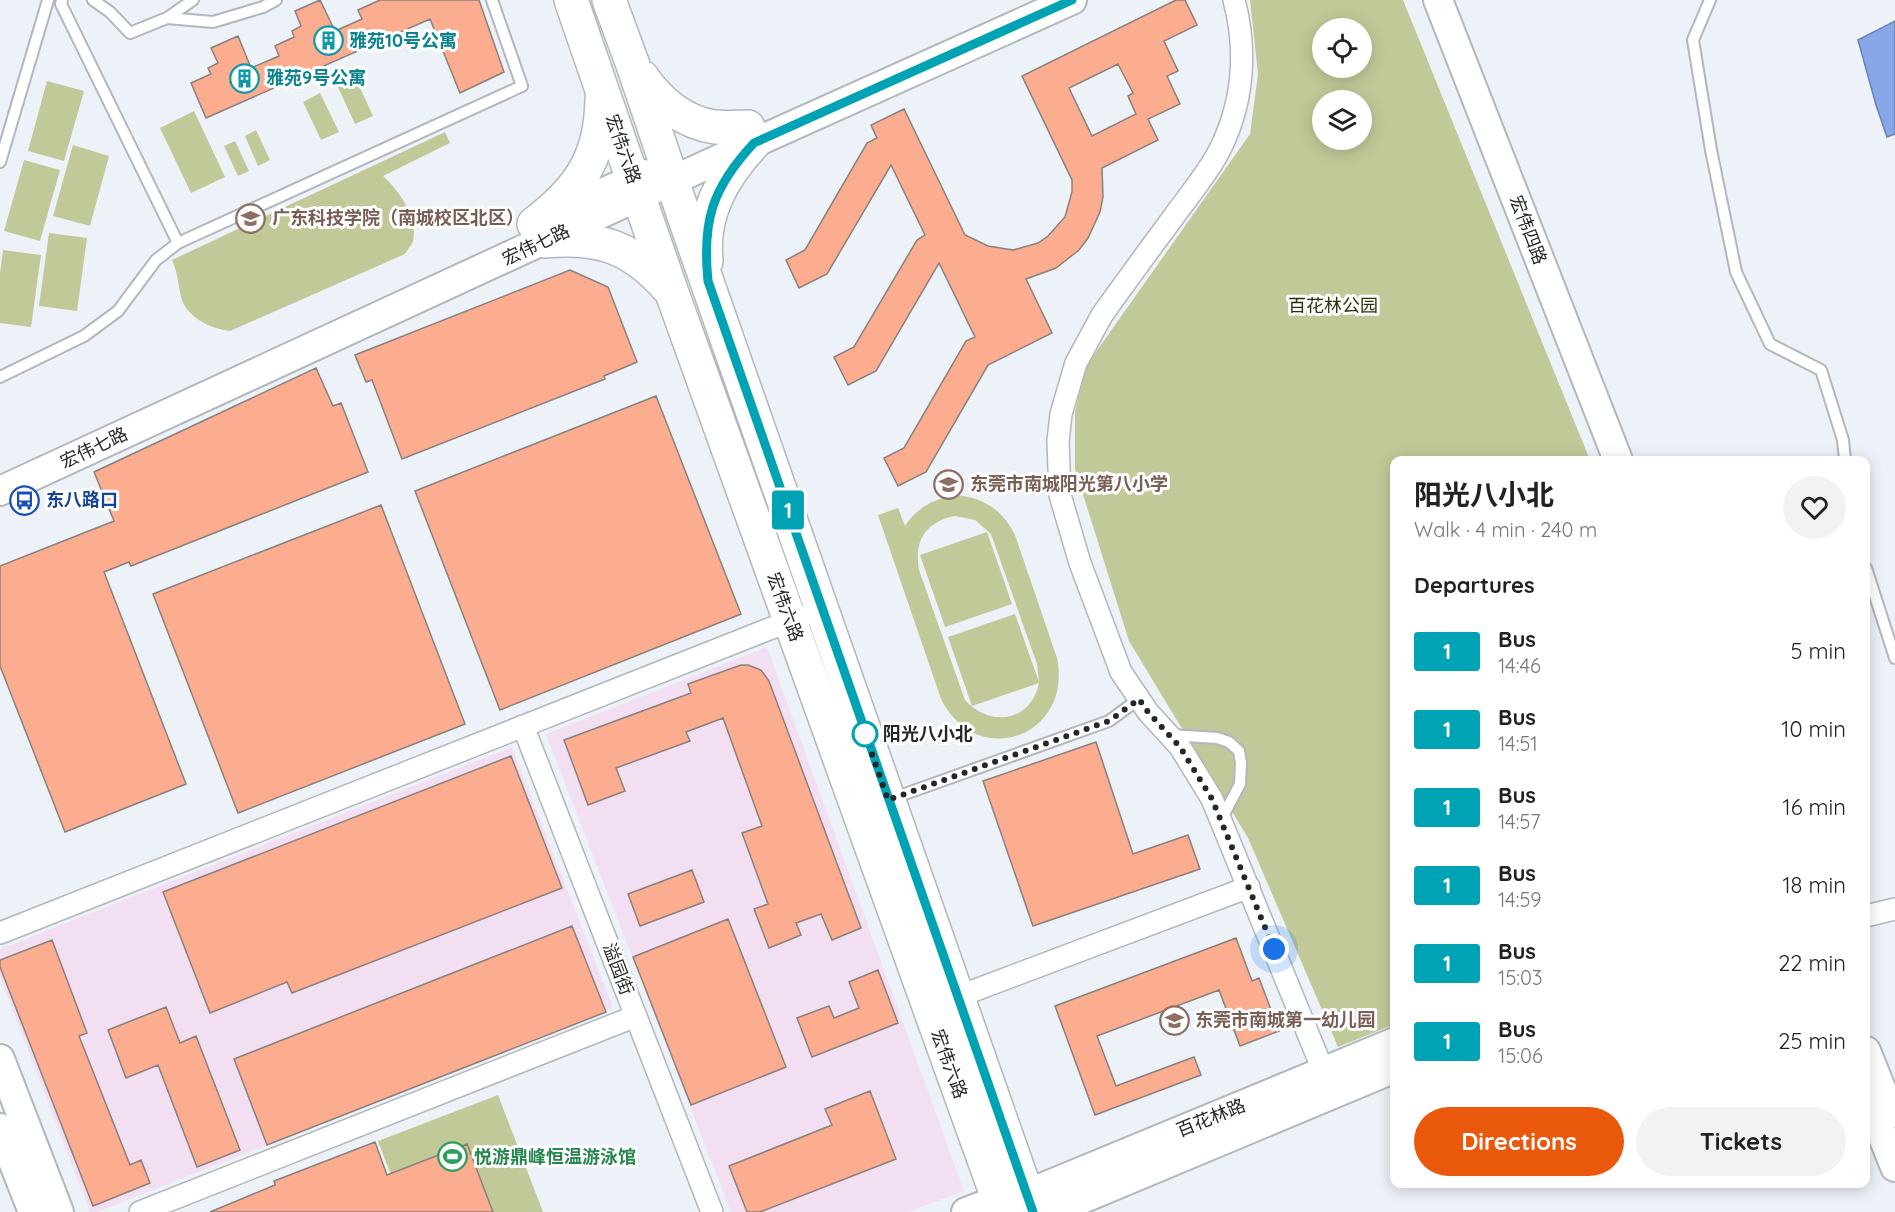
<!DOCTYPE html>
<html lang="en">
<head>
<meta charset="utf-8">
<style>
  body { margin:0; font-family:Quicksand,"Noto Sans SC",sans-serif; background:#f2f2f2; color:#222; height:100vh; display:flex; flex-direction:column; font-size:22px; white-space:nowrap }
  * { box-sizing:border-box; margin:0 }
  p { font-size:20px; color:#767676 }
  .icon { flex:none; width:33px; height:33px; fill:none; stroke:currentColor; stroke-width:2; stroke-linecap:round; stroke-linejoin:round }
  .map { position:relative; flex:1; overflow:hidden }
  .details { position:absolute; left:1390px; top:456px; width:480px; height:732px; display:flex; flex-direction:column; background:#fff; border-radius:12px; box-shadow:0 3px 15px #0003 }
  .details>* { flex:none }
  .badge { padding:0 12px; border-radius:4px; font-size:21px; line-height:39px }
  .buttons { position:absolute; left:1312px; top:18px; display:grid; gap:12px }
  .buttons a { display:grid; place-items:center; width:60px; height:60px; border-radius:50%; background:#fff; box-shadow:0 3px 15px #0003; font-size:30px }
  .you { position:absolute; width:30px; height:30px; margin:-15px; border:4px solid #fff; border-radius:50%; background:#1a73e8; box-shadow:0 0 0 9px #1a73e833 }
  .map>.badge { position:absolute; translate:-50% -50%; box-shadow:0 0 0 3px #fff }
  h2 { padding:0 24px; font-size:22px; line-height:54px }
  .round { display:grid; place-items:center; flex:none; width:63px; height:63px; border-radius:32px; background:#f2f2f2 }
  .overview { display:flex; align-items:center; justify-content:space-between; height:102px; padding:0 24px }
  h1 { font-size:28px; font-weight:700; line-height:45px }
  .button { display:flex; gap:12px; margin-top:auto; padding:12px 24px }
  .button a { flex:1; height:69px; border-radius:36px; background:#ea580c; color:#fff; font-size:24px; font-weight:700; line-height:69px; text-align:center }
  .button a+a { background:#f2f2f2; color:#222 }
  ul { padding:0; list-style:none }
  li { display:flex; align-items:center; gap:18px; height:78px; padding:0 24px }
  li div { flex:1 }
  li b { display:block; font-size:22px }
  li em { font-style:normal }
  li .badge { min-width:66px; font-weight:700; text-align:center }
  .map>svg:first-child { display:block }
  .commercial { fill:#f2e0f2 }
  .park { fill:#c2c998; fill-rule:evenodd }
  .water { fill:#88a7e9; stroke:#6a81af; stroke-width:1.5 }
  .building { fill:#fcad90; stroke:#88807d; stroke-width:1.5; fill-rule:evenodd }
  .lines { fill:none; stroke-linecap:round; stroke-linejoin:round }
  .lane-casing { stroke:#b1b7bd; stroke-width:14 }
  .street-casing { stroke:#b1b7bd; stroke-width:24 }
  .secondary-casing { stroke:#b1b7bd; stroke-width:32 }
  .primary-casing { stroke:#b1b7bd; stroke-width:36 }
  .lane { stroke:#fff; stroke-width:10 }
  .street { stroke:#fff; stroke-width:21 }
  .secondary { stroke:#fff; stroke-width:28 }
  .primary { stroke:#fff; stroke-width:33 }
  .line-casing { stroke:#fff; stroke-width:14 }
  .line { stroke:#00a3b4; stroke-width:9 }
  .walk { stroke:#242729; stroke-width:6; stroke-dasharray:0 10.8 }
  .stop-dot { fill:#fff; stroke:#00a3b4; stroke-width:3 }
  .labels { text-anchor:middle; stroke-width:6; stroke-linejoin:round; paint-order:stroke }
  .culture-label { font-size:18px; font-weight:bold; fill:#0d838f; stroke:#fefefe; text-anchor:start }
  .street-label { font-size:18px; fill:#242729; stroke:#fefefe }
  .education-label { font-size:18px; font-weight:bold; fill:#785e54; stroke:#fefefe; text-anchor:start }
  .park-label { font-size:18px; fill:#2c2f0d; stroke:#fefefe }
  .transit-label { font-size:18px; font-weight:bold; fill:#164399; stroke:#fefefe; text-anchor:start }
  .stop-label { font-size:18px; font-weight:bold; fill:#242729; stroke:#fefefe; text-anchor:start }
  .leisure-label { font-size:18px; font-weight:bold; fill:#27864d; stroke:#fefefe; text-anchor:start }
</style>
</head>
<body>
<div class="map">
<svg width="1895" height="1212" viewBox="0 0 1895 1212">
  <rect width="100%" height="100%" fill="#ecf2f8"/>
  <path class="commercial" d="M767 647 964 1191 908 1212H731L546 734Z
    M512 747 613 1008 97 1212H90L0 977V949Z"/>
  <path class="park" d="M1250 0H1403L1590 460H1395V1024L1338 1047 1248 838 1129 641 1075 469V412L1086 366 1250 134 1258 74ZM1323 28H1362V68H1323ZM1323 100H1362V140H1323Z
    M355 77 373 116 355 124 337 85Z
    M47 81 84 91 64 161 28 151Z
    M320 93 339 132 321 140 303 102Z
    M194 111 225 177 191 193 160 128Z
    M256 130 270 160 258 166 245 136Z
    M445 132 450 143 383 176C399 190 418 218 413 241 412 245 407 250 405 254L230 331C211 329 186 317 181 297 178 284 178 273 172 260Z
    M235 141 249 171 238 176 224 146Z
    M73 145 109 156 90 226 53 216Z
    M24 160 60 170 40 241 4 231Z
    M49 233 87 238 77 311 39 306Z
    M3 250 41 255 31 327 0 323V274Z
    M953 495C983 497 1002 509 1015 535L1057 658C1073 737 977 771 941 699L878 515 898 508 905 526C917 508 932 500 953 495ZM955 516 975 520 991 534 1037 664 1039 682 1015 614 948 637 972 706 1039 683C1031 722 990 728 965 700L919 570C914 541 925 522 955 516Z
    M987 532 1012 604 945 627 920 555Z
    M498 1095 543 1212H405L378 1141Z"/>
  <path class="water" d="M1895 21V134L1887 137 1876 105 1858 40Z"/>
  <path class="building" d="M320 0 335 31 362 19 358 10 380 0H479L504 72 460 93 430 19 206 118 191 83 211 74 208 68 218 63 211 48 238 36 251 68 279 56 275 46 294 37 292 31 301 26 295 11Z
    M1176 0H1185L1197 25 1164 41 1178 71 1167 76 1180 104 1148 119 1158 140 1102 168 1103 197 1100 212 1088 238 1079 250 1056 268 1026 279 1052 333 988 365 926 472 898 486 884 458 904 448 966 341 975 337 939 263 876 371 848 385 834 357 854 347 917 240 925 235 891 165 827 274 799 288 786 260 805 250 867 143 877 138 871 125 904 109 965 235 988 246 1013 250 1038 243 1048 236 1065 217 1072 192V180L1022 76ZM1118 64 1133 93 1128 96 1136 114 1092 136 1069 88Z
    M570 270 608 287 637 362 604 376 605 379 402 459 372 380 366 382 355 355Z
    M316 368 333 406 341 403 368 472 131 566 129 562 104 572 186 784 65 832 0 666V566L114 521 94 472Z
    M656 396 741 614 500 710 415 491Z
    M381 505 465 724 238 813 153 594Z
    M741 665H748L761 670 769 681 861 928 832 940 821 914 796 923 801 935 769 948 754 909 768 904 742 833 762 826 723 718 686 732 690 741 616 768 625 791 588 805 564 740 691 693 688 684Z
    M1096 742 1133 854 1188 835 1200 869 1033 926 983 781Z
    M511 756 562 888 292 993 287 982 210 1013 163 892Z
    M692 870 704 902 640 926 628 894Z
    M728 919 786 1067 691 1105 633 957Z
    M572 926 606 1012 267 1145 234 1059Z
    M1236 938 1252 981 1259 978 1279 1031 1240 1046 1219 990 1097 1036 1116 1086 1194 1057 1201 1075 1095 1115 1055 1006Z
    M52 940 87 1033 79 1036 130 1165 141 1160 150 1183 93 1206 0 967V960Z
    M878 970 898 1023 812 1057 797 1018 829 1006 834 1018 859 1008 849 982Z
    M166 1007 180 1043 196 1036 240 1150 197 1167 158 1065 126 1078 108 1030Z
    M870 1091 896 1159 760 1212H747L729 1166 832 1125 825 1109Z
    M375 1142 387 1175 467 1144 493 1212H210L275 1185 274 1181Z"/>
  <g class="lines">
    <defs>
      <path id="lane" d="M62 0 61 4 178 243
        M93 0 110 12 130 33 167 18 193 0
        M1710 0 1693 40 1711 150 1736 272 1770 344 1821 370 1843 440 1845 460
        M167 18 213 22 263 7 276 0
        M0 162 48 0
        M0 377 84 336 118 311 156 260 178 243 522 86 492 0
        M1866 568 1895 658
        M1170 735 1217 738 1229 742 1239 751 1241 763 1240 784 1221 820
        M891 799 1109 721 1139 699"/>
      <path id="street" d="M1234 0C1248 53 1243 107 1217 155 1204 178 1187 198 1172 219 1148 251 1125 283 1102 315L1076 363 1061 414 1058 441 1060 495 1080 563 1121 672 1148 712 1180 747 1212 799 1329 1085
        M523 726 712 1212
        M1866 916 1895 909
        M0 933 802 616
        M957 997 1249 887
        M140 1212 636 1016"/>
      <path id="secondary" d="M1438 0 1618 460
        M563 211 644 174
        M0 491 754 143 1072 0
        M1866 1051 1891 1113
        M0 1059 59 1212
        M1866 1094 1895 1167
        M0 1128 33 1212
        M1027 1194 1395 1042
        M966 1212 998 1200
        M1051 1212 1395 1068"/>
      <path id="primary" d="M571 0 672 293 1003 1212
        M609 0 633 65 685 219 1033 1212
        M642 77C658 101 684 123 715 127 725 128 737 127 748 127
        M534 224C580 189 601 158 602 99
        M544 241C598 236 631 246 668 288
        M706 261C701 214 723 176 754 143"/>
    </defs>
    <use href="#lane" class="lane-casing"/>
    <use href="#street" class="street-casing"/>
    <use href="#secondary" class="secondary-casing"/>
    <use href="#primary" class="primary-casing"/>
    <use href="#lane" class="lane"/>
    <use href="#street" class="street"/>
    <use href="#secondary" class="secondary"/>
    <use href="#primary" class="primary"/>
  </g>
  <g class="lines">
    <defs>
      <path id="line" d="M1033 1212 708 281C702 221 712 188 754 143L1072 0"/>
    </defs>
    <use href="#line" class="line-casing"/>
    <use href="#line" class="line"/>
    <path class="walk" d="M865 734 888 800 1109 721 1139 699 1148 712 1180 747 1212 799 1274 949"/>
  </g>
  <defs>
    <symbol id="building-ring" viewBox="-11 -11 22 22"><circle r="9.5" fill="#fefefe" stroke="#0f9aa8" stroke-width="1.5"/><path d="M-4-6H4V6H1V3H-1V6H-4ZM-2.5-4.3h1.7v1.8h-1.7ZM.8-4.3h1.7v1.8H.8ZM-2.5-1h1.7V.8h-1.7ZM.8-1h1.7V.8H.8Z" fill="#0f9aa8"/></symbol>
    <symbol id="university-ring" viewBox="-11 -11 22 22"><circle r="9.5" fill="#fefefe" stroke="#8d6e63" stroke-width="1.5"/><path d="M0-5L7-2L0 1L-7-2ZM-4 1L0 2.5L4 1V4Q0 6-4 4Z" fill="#8d6e63"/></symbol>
    <symbol id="school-ring" viewBox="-11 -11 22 22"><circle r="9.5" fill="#fefefe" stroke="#8d6e63" stroke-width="1.5"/><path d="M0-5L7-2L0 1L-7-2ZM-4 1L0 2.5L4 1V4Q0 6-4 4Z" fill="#8d6e63"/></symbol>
    <symbol id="bus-ring" viewBox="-11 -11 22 22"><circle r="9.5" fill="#fefefe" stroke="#1a4fb4" stroke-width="1.5"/><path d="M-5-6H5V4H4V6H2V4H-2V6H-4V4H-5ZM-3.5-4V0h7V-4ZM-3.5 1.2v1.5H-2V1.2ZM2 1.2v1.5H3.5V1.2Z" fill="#1a4fb4"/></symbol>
    <symbol id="stadium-ring" viewBox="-11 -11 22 22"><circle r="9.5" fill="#fefefe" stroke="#2e9e5b" stroke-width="1.5"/><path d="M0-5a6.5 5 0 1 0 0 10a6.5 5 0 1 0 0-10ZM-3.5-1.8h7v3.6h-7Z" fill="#2e9e5b"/></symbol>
  </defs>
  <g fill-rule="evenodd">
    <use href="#building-ring" x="312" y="24" width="33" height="33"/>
    <use href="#building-ring" x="228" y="62" width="33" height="33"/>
    <use href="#university-ring" x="234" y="202" width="33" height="33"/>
    <use href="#school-ring" x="932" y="468" width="33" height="33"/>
    <use href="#bus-ring" x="8" y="484" width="33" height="33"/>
    <use href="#school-ring" x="1158" y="1004" width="33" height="33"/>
    <use href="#stadium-ring" x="436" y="1140" width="33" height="33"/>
  </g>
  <circle class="stop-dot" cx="865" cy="734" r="12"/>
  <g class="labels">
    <g class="culture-label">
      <text x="349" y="47">雅苑10号公寓</text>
      <text x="266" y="84">雅苑9号公寓</text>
    </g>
    <g class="street-label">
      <text transform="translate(623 149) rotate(71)" y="6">宏伟六路</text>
      <text transform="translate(1528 230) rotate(69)" y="6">宏伟四路</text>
      <text transform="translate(536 245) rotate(-25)" y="6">宏伟七路</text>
      <text transform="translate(94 448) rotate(-25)" y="6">宏伟七路</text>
      <text transform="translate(785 607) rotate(70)" y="6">宏伟六路</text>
      <text transform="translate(618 969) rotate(69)" y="6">溢园街</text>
      <text transform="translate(949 1064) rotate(70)" y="6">宏伟六路</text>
      <text transform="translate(1211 1118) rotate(-22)" y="6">百花林路</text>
    </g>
    <g class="education-label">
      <text x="272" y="224">广东科技学院（南城校区北区）</text>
      <text x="970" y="490">东莞市南城阳光第八小学</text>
      <text x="1195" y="1026">东莞市南城第一幼儿园</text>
    </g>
    <g class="park-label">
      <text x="1333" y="312">百花林公园</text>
    </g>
    <g class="transit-label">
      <text x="46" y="506">东八路口</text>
    </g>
    <g class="stop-label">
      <text x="883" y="740">阳光八小北</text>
    </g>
    <g class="leisure-label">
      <text x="474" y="1163">悦游鼎峰恒温游泳馆</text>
    </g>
  </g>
</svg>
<div class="buttons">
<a><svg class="icon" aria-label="locate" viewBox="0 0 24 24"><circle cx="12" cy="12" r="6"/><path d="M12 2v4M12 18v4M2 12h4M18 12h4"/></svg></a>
<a><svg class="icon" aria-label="layers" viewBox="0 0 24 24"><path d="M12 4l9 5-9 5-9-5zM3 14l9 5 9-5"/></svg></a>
</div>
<div class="you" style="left:1274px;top:949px"></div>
<b class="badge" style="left:788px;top:510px;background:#00a3b4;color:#fff">1</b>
<section class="details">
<div class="overview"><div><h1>阳光八小北</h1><p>Walk · 4 min · 240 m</p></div><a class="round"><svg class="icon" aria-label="heart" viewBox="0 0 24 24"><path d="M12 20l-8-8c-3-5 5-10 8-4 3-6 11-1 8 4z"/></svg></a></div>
<h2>Departures</h2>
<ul>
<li><span class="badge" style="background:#00a3b4;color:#fff">1</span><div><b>Bus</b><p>14:46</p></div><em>5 min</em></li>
<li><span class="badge" style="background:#00a3b4;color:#fff">1</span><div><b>Bus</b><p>14:51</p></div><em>10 min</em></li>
<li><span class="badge" style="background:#00a3b4;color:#fff">1</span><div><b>Bus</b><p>14:57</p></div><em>16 min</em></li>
<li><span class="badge" style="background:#00a3b4;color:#fff">1</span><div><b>Bus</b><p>14:59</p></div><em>18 min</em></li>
<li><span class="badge" style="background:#00a3b4;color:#fff">1</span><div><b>Bus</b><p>15:03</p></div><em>22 min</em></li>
<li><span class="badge" style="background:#00a3b4;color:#fff">1</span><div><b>Bus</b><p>15:06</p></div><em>25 min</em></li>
</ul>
<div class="button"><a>Directions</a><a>Tickets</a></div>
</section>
</div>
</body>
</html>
